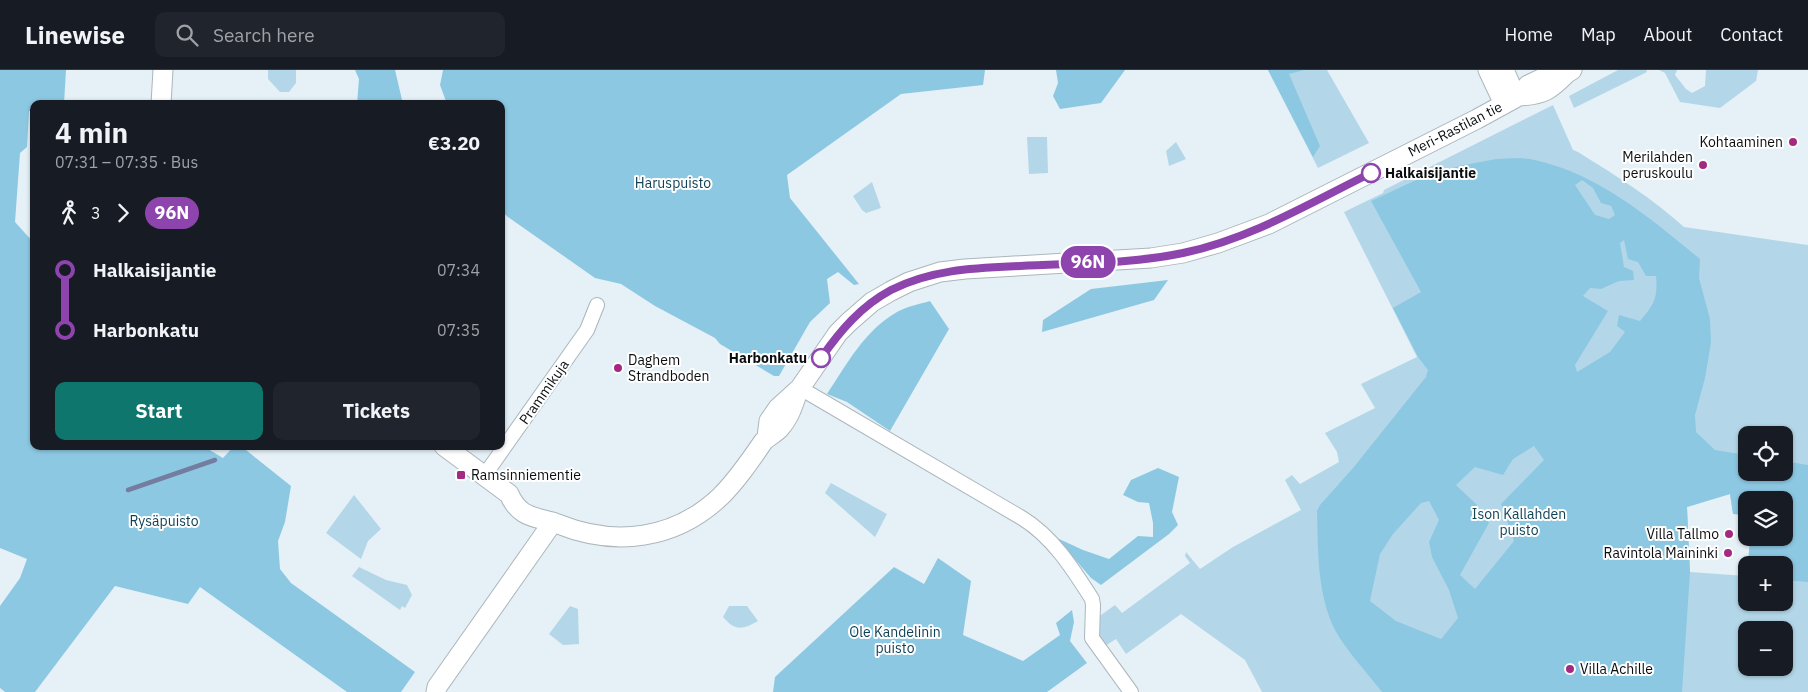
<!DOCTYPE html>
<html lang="en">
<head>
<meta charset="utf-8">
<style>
  body { margin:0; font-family:"IBM Plex Sans",sans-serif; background:#20242c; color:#f1f3f6; height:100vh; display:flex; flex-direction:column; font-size:19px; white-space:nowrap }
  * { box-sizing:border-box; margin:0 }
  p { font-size:16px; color:#9ea1a6 }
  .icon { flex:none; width:28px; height:28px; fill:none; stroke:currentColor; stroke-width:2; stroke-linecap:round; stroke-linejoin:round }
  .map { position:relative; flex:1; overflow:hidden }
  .panel { position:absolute; left:30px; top:30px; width:475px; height:350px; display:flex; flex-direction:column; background:#171b24; border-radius:10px; box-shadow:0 1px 4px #0004 }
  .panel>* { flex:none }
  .badge { padding:0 10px; border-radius:16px; font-size:18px; line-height:32px }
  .controls { position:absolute; left:1738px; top:356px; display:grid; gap:10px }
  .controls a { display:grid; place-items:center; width:55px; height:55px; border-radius:10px; background:#171b24; box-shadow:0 1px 4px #0004; font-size:25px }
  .map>.badge { position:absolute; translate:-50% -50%; box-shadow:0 0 0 2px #fff }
  .legs { display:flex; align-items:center; gap:8px; height:55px; padding:0 25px; font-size:16px }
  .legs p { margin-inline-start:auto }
  .overview { display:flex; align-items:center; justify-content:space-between; height:85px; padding:0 25px }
  h1 { font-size:28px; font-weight:700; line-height:38px }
  .action { display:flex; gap:10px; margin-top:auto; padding:10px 25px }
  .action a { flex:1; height:58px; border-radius:10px; background:#0f766e; color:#fff; font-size:20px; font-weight:700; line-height:58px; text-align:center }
  .action a+a { background:#20242c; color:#f1f3f6 }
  ul { padding:0 25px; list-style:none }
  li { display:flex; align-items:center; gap:18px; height:60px; font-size:19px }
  li i { display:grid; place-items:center; width:8px; height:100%; margin:0 6px; background:currentColor }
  li i::after { content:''; width:12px; height:12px; margin:-6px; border:4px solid; border-radius:50%; background:#171b24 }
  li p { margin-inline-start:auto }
  li:first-child i { background:linear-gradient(#0000 50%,currentColor 0) }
  li:last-child i { background:linear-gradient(currentColor 50%,#0000 0) }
  header { display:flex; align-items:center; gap:30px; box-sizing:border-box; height:70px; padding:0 25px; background:#171b24; border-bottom:1px solid #363941 }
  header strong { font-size:24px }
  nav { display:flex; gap:28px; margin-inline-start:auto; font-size:18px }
  .search { width:350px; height:45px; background:#20242c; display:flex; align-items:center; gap:12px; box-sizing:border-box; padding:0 18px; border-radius:10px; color:#9ea1a6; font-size:19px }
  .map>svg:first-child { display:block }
  .green { fill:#b3d7e8; fill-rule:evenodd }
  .forest { fill:#8dc8e3; fill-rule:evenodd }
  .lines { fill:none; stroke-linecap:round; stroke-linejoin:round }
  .stream { stroke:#747da0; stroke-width:4.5 }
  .street-casing { stroke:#abb6bc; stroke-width:16 }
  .secondary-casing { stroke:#abb6bc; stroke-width:21 }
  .street { stroke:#fff; stroke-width:14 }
  .secondary { stroke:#fff; stroke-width:19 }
  .line-1-casing { stroke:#fff; stroke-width:11 }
  .line-1 { stroke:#8e44ad; stroke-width:8 }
  .poi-dot { fill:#a32a80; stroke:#fff; stroke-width:2 }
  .stop-1-dot { fill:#fff; stroke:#8e44ad; stroke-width:2.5 }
  .labels { text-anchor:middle; stroke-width:4; stroke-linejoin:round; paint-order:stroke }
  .street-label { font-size:14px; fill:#0a0e10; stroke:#fff }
  .poi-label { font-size:14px; fill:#0a0e10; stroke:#fff; text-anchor:end }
  .stop-label { font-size:14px; font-weight:bold; fill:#0a0e10; stroke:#fff; text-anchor:start }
  .park-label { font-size:14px; fill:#104256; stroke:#fff }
</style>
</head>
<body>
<header>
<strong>Linewise</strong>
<div class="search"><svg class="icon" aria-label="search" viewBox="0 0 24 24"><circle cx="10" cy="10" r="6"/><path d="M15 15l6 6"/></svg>Search here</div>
<nav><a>Home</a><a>Map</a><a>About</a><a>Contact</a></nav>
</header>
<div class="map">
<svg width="1808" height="622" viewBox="0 0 1808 622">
  <rect width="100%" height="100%" fill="#e5f1f7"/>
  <path class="green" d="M268 0H296V13L289 22H280L268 9Z
    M1268 0H1327L1369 73 1318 98Z
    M1618 0H1646L1647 2 1574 38 1569 26Z
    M1659 0H1677L1675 5 1686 19 1692 23 1705 16 1706 0H1758L1756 11 1720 38 1680 32 1665 3Z
    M1553 35 1573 80 1578 82C1615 105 1652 128 1684 157L1808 175V622H1262L1245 590 1181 544 1126 584 1116 569 1105 576 1097 564V548L1115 535 1122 543 1190 493 1185 486 1186 482 1200 499 1233 477 1301 440 1285 410 1292 405 1300 414 1339 392 1337 382 1325 363 1375 338 1361 314 1417 287 1344 142 1383 123 1384 120ZM1746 365H1784V402H1746ZM1730 424 1733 444 1746 445V430H1784V468H1750L1748 495H1784V532H1746V506L1690 502 1687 437ZM1746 560H1784V598H1746Z
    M1027 67H1047L1048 103 1029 104Z
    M1176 72 1186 89 1169 96 1166 81Z
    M872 112 881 138 866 143 862 140 853 126Z
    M831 413 887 444 875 467 825 423Z
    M354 425 381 459 368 471 361 489 326 463Z
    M359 497 386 510 407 515 412 525 405 538 402 536 400 540 352 506Z
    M570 536 578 539 579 574 563 575 549 564Z
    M729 536H747L758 551C742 560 735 561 723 547Z"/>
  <path class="forest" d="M0 0H66L64 34H34V41H29L27 77 20 83 15 152 34 173V376H203L223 388 234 376H241L291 416 285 452 278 471 280 499 291 513 415 602 401 622H347L200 517 188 534 115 516 35 622H5L0 618V536L20 508 27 489 0 478Z
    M355 0H395L403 34H357L359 9Z
    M443 0H985L983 15 901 24 787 105 790 128 859 214 854 215 838 202 827 209 830 233 810 252 779 306H774L720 274 715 268 655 236 621 214 595 208 508 147 501 141V34H447L440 15Z
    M1056 0H1125L1101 33 1060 39 1053 26 1058 13Z
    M1268 0H1304L1289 4 1320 76 1313 87Z
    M1496 89C1508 89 1523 87 1535 90 1599 104 1651 149 1700 189L1699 208 1710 249 1711 273 1705 308 1695 345 1696 362 1715 380 1746 385V402H1784V391L1808 395V512L1784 510V495H1748L1750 468H1784V430H1746V445L1733 444 1730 424 1687 437 1690 502 1682 622H1382C1367 603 1346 580 1335 560 1317 524 1318 480 1317 441L1320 435 1353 398 1426 307 1428 300 1418 287 1393 238 1421 222 1371 131 1416 110 1459 96ZM1582 110 1593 118 1601 133 1611 136 1615 145 1609 149 1595 145 1575 115ZM1624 170 1628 189 1638 192 1646 206H1656C1658 229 1654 234 1640 251L1619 245 1617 256 1625 262 1610 282 1577 302 1575 295 1608 241 1583 226 1590 218 1601 219 1619 211 1634 210 1633 201 1624 197 1620 173ZM1534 376 1544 390 1501 434 1514 471 1475 519 1460 505 1489 453 1476 434 1456 415 1475 397 1503 405 1513 389ZM1429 431 1439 450 1429 472 1432 487 1449 520 1458 548 1441 569 1396 551 1370 531 1380 484 1393 464 1421 433Z
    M1168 210 1154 230 1042 262 1043 250 1091 219Z
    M930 231 949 259 890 361 847 332 827 324C847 294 864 261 897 242 906 237 919 234 930 231Z
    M1158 398 1179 407 1172 442 1178 455 1169 464 1101 515 1091 508 1057 468 1083 480 1109 489 1138 466 1153 467V453L1149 433 1138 432 1123 425 1131 410Z
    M938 488 971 511 963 565 1023 591 1060 565 1056 553 1072 540 1074 552 1070 571 1087 593 1047 622H773L775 607 894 497 924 514Z"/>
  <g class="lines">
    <path class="stream" d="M128 420 215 390"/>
    <defs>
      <path id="street" d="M800 318 1022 448C1053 467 1073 499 1092 529L1093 535 1092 568 1131 622
        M484 406 587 260 597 235"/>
      <path id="secondary" d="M1488 0 1504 34
        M1504 0 1516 27
        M1519 26C1544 25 1550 20 1567 3
        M161 34 163 0
        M767 367 769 351 778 338 800 318 838 263 849 252 872 232 891 221 909 212 940 202 965 199 1151 188 1183 183 1218 173 1269 154 1477 49 1519 26 1528 15 1545 7 1567 3 1572 0
        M444 376 509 424C520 449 535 446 558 454 615 477 675 470 721 426 737 410 750 391 763 372 768 366 775 364 780 358 789 348 793 336 797 324
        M436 622 437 617 553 452"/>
    </defs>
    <use href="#street" class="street-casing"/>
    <use href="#secondary" class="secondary-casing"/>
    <use href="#street" class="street"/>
    <use href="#secondary" class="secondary"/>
  </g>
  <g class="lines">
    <defs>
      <path id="line-1" d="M821 288C840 261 861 236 891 220 932 199 976 198 1020 196 1074 193 1130 194 1183 183 1250 169 1310 133 1371 103"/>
    </defs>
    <use href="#line-1" class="line-1-casing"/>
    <use href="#line-1" class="line-1"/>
  </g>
  <g class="poi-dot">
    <circle cx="1793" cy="72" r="5"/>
    <circle cx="1703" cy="95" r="5"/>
    <circle cx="618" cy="298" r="5"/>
    <rect x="456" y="400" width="10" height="10" rx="2.5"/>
    <circle cx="1729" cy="464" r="5"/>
    <circle cx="1728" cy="483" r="5"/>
    <circle cx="1570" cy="599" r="5"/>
  </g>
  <g class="stop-1-dot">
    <circle cx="1371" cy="103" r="9"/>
    <circle cx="821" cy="288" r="9"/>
  </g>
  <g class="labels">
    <g class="street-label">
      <text transform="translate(1455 59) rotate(-27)" y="5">Meri-Rastilan tie</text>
      <text transform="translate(544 322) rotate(-55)" y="5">Prammikuja</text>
    </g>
    <g class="poi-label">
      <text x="1783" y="77">Kohtaaminen</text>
      <text x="1693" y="92">Merilahden<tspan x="1693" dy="16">peruskoulu</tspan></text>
      <text x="628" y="295" text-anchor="start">Daghem<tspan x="628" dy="16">Strandboden</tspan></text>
      <text x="471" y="410" text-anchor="start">Ramsinniementie</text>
      <text x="1719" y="469">Villa Tallmo</text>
      <text x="1718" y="488">Ravintola Maininki</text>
      <text x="1580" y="604" text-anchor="start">Villa Achille</text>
    </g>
    <g class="stop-label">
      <text x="1385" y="108">Halkaisijantie</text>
      <text x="807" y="293" text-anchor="end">Harbonkatu</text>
    </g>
    <g class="park-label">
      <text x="673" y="118">Haruspuisto</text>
      <text x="1519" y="449">Ison Kallahden<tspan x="1519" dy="16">puisto</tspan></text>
      <text x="164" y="456">Rysäpuisto</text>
      <text x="895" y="567">Ole Kandelinin<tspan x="895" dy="16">puisto</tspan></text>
    </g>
  </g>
</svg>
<div class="controls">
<a><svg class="icon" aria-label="locate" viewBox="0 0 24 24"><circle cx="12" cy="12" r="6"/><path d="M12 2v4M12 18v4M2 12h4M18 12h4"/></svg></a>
<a><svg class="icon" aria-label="layers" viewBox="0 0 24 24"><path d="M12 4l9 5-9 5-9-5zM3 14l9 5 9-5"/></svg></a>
<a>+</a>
<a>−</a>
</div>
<b class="badge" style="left:1088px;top:192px;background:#8e44ad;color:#fff">96N</b>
<section class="panel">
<div class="overview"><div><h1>4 min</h1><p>07:31 – 07:35 · Bus</p></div><b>€3.20</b></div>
<div class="legs"><svg class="icon" aria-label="walk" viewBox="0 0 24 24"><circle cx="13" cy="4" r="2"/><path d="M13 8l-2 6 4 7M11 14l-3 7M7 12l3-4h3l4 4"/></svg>3<svg class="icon" aria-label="forward" viewBox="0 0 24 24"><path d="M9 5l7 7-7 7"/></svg><b class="badge" style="background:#8e44ad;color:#fff">96N</b></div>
<ul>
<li><i style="color:#8e44ad"></i><b>Halkaisijantie</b><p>07:34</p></li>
<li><i style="color:#8e44ad"></i><b>Harbonkatu</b><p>07:35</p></li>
</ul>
<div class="action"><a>Start</a><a>Tickets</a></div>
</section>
</div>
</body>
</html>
